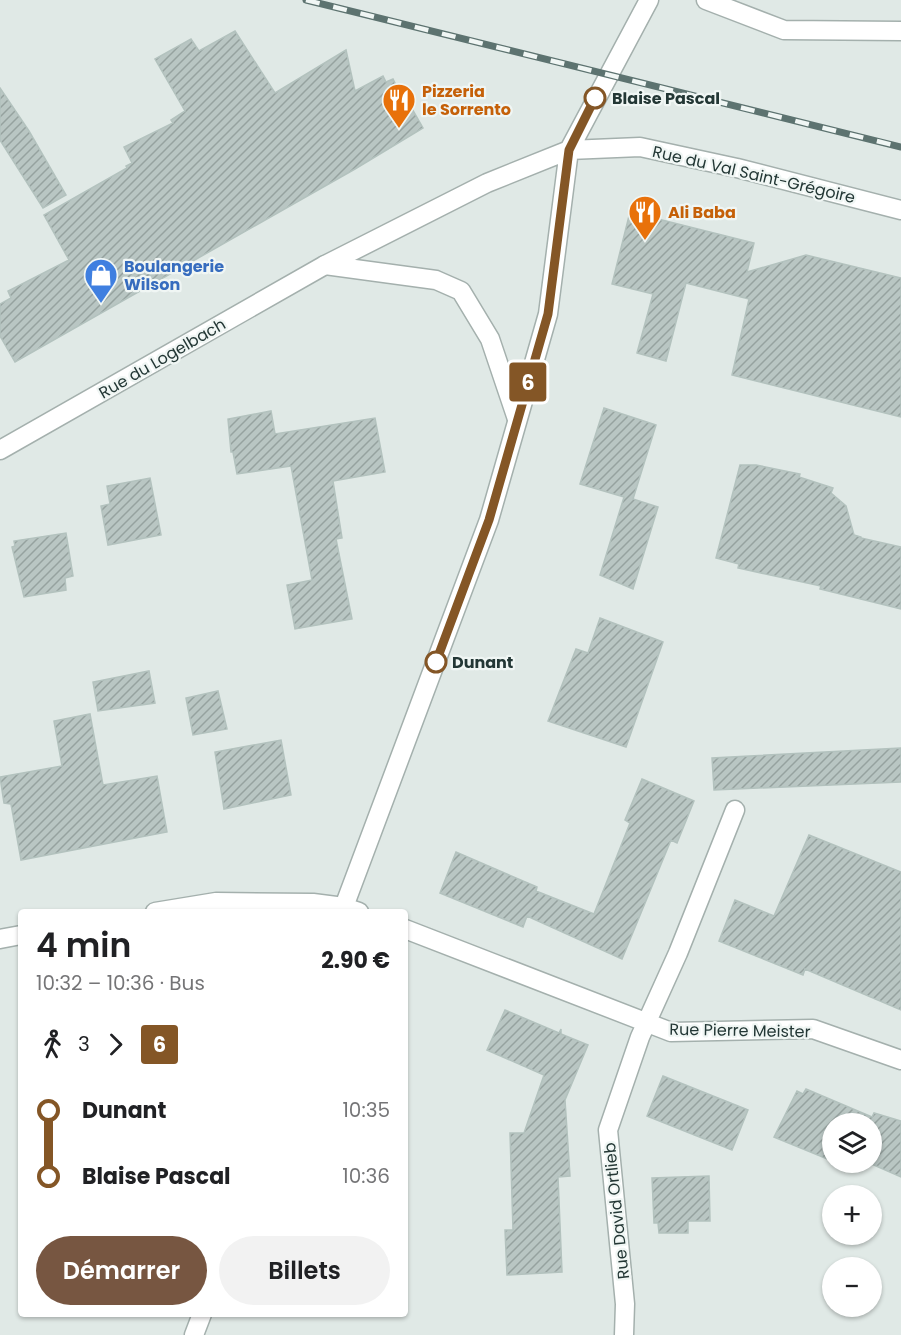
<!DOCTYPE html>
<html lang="fr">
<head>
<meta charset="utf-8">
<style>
  body { margin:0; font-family:Poppins,sans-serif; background:#f2f2f2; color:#202124; height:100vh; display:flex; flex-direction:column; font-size:22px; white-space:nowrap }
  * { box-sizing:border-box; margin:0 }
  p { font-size:20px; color:#757577 }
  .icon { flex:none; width:33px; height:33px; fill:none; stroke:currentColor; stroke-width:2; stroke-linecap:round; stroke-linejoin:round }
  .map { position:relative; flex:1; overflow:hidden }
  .details { position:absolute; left:18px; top:909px; width:390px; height:408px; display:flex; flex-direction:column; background:#fff; border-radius:6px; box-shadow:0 2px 4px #0004 }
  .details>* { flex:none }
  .badge { padding:0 12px; border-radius:4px; font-size:21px; line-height:39px }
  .tools { position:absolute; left:822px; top:1113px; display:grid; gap:12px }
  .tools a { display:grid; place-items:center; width:60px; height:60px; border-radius:50%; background:#fff; box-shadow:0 2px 4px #0004; font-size:30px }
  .map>.badge { position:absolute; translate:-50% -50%; box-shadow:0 0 0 3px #fff }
  .legs { display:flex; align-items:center; gap:9px; height:66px; padding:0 18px; font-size:20px }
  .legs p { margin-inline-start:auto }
  .headline { display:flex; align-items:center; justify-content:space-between; height:102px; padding:0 18px }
  h1 { font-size:33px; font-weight:600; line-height:45px }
  .action { display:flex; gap:12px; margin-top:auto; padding:12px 18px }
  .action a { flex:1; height:69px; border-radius:36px; background:#775641; color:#fff; font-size:24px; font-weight:600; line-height:69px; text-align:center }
  .action a+a { background:#f2f2f2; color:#202124 }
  ul { padding:0 18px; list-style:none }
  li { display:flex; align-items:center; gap:21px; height:66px; font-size:22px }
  li i { display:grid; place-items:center; width:9px; height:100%; margin:0 8px; background:currentColor }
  li i::after { content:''; width:15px; height:15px; margin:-8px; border:4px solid; border-radius:50%; background:#fff }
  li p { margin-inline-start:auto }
  li:first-child i { background:linear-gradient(#0000 50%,currentColor 0) }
  li:last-child i { background:linear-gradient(currentColor 50%,#0000 0) }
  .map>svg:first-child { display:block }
  .building { fill:url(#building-hatch); stroke:#b3c2be; stroke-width:1.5 }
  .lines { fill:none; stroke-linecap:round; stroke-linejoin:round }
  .minor-casing { stroke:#a4b0ad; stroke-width:21 }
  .tertiary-casing { stroke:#a4b0ad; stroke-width:21 }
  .minor { stroke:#fff; stroke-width:18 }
  .tertiary { stroke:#fff; stroke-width:18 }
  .rail-casing { stroke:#5d7370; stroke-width:7 }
  .rail { stroke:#f0f6f4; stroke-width:4.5; stroke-dasharray:14; stroke-linecap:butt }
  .line-1-casing { stroke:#fff; stroke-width:14 }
  .line-1 { stroke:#845626; stroke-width:9 }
  .stop-1-dot { fill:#fff; stroke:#845626; stroke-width:3 }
  .labels { text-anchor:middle; stroke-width:4.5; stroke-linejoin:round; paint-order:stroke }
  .food-label { font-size:16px; font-weight:bold; fill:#c56008; stroke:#f0f6f4; text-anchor:start }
  .stop-label { font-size:16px; font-weight:bold; fill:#233735; stroke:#f0f6f4; text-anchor:start }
  .street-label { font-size:16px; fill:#233735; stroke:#f0f6f4 }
  .shop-label { font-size:16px; font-weight:bold; fill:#366cbe; stroke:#f0f6f4; text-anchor:start }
</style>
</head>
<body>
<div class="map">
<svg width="901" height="1335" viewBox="0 0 901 1335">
  <defs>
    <pattern id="building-hatch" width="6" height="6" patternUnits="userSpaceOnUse" patternTransform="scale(1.5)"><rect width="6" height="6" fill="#b9c6c3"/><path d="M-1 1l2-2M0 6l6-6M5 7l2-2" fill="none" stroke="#96a29f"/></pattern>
  </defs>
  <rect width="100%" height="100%" fill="#e0e9e6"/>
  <path class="building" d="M235 31 275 93 346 50 355 91 383 76 386 82 393 79 396 85 398 84 423 128 355 169 15 362 0 336V304L11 298 8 291 69 260 44 215 127 168 126 166 132 163 124 147 173 123 171 120 185 111 155 59 191 39 199 51Z
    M0 88 29 131 66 195 43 208 0 140Z
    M630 212 754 243 747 272 806 255 901 278V417L732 375 749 299 686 283 666 361 637 353 653 294 612 284Z
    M604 408 656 425 633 499 658 507 633 589 600 575 624 497 580 484Z
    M271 411 275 434 375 418 385 472 333 481 342 538 336 539 352 619 295 629 287 585 312 580 291 466 237 474 233 452H231L228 419Z
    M740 465H756L800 474 799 477 833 488 831 493 846 506 854 535 861 537V538L901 547V609L820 589 821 586 738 568 739 564 716 558Z
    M150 478 161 535 108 545 101 506 110 504 107 486Z
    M66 533 73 576 65 578 66 590 24 597 12 547 15 546 14 541Z
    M600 618 663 642 626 747 548 721 576 649 588 653Z
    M149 671 155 703 98 711 93 682Z
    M218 691 227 729 193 735 186 698Z
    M90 714 103 785 157 776 167 832 21 860 11 804 4 803 0 777 62 766 54 721Z
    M281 740 291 795 224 809 215 752Z
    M901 748V782L714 790 712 758Z
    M642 779 694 801 677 843 671 840 622 959 527 916 523 927 440 893 456 852 537 887 536 891 594 914 630 823 625 820Z
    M809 835 901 872V1010L805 969 803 975 719 941 735 900 774 916Z
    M505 1010 559 1033 561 1029V1034L588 1045 565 1100 570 1176 558 1177 562 1272 507 1275 505 1230H513L510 1133H524L544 1075 487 1050Z
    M663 1076 748 1110 732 1150 647 1116Z
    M806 1089 872 1117 874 1113 901 1121V1177L867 1162H872V1124H832V1161L774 1137 797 1091 803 1094Z
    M709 1176 710 1221H688V1233H659L658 1223H654L652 1178Z"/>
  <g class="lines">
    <defs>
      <path id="minor" d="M706 0 784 30 901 31
        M325 265 436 280 461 291 490 339 517 419
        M155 912 216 902 313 903 344 907 359 912
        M405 929 671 1032 813 1029 901 1060
        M0 939 21 935
        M624 1335 625 1304 608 1130 640 1037 678 953 735 810"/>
      <path id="tertiary" d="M0 450 325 265 487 183 569 150 640 147 737 168 901 210
        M342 912 489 520 548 314 569 150 649 0
        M194 1335 202 1314"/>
    </defs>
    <use href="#minor" class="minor-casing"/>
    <use href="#tertiary" class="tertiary-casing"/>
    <use href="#minor" class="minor"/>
    <use href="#tertiary" class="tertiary"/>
    <defs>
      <path id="rail" d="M306 0 901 147"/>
    </defs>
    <use href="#rail" class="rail-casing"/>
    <use href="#rail" class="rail"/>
  </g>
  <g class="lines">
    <defs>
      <path id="line-1" d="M436 662 489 520 548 314 569 150 595 98"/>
    </defs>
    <use href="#line-1" class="line-1-casing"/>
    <use href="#line-1" class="line-1"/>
  </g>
  <defs>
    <symbol id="restaurant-pin" viewBox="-11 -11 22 30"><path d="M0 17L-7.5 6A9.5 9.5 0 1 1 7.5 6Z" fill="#e8710a" stroke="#f0f6f4"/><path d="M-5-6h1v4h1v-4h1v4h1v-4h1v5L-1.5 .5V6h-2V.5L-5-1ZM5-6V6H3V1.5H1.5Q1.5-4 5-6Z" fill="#fff"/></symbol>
    <symbol id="shop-pin" viewBox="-11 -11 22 30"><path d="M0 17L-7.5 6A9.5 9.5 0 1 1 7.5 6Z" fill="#3f7fe0" stroke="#f0f6f4"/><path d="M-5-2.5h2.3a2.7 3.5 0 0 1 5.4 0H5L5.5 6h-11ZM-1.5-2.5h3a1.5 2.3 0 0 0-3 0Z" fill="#fff"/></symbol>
  </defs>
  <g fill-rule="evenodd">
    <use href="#restaurant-pin" x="380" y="81" width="38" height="52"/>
    <use href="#restaurant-pin" x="626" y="193" width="38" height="52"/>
    <use href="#shop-pin" x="82" y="256" width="38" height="52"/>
  </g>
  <g class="stop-1-dot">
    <circle cx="595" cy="98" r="10"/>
    <circle cx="436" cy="662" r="10"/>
  </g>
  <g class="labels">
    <g class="food-label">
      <text x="422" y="97">Pizzeria<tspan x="422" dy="18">le Sorrento</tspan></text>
      <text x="668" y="218">Ali Baba</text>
    </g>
    <g class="stop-label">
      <text x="612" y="104">Blaise Pascal</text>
      <text x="452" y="668">Dunant</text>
    </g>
    <g class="street-label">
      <text transform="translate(754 174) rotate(13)" y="6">Rue du Val Saint-Grégoire</text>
      <text transform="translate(162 358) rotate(-30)" y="6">Rue du Logelbach</text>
      <text transform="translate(740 1030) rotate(1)" y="6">Rue Pierre Meister</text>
      <text transform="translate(616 1211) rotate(-96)" y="6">Rue David Ortlieb</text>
    </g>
    <g class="shop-label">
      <text x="124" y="272">Boulangerie<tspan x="124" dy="18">Wilson</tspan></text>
    </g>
  </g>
</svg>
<div class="tools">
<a><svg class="icon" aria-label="layers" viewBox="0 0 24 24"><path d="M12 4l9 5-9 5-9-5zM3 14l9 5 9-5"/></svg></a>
<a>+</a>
<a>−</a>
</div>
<b class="badge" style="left:528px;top:382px;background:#845626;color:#fff">6</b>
<section class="details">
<div class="headline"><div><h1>4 min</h1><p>10:32 – 10:36 · Bus</p></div><b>2.90 €</b></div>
<div class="legs"><svg class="icon" aria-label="walk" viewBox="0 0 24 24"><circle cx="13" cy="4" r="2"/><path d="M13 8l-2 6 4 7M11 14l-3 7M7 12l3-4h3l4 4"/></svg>3<svg class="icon" aria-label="forward" viewBox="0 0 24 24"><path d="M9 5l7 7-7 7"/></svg><b class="badge" style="background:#845626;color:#fff">6</b></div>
<ul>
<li><i style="color:#845626"></i><b>Dunant</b><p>10:35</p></li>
<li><i style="color:#845626"></i><b>Blaise Pascal</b><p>10:36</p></li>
</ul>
<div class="action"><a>Démarrer</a><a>Billets</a></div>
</section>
</div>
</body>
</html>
